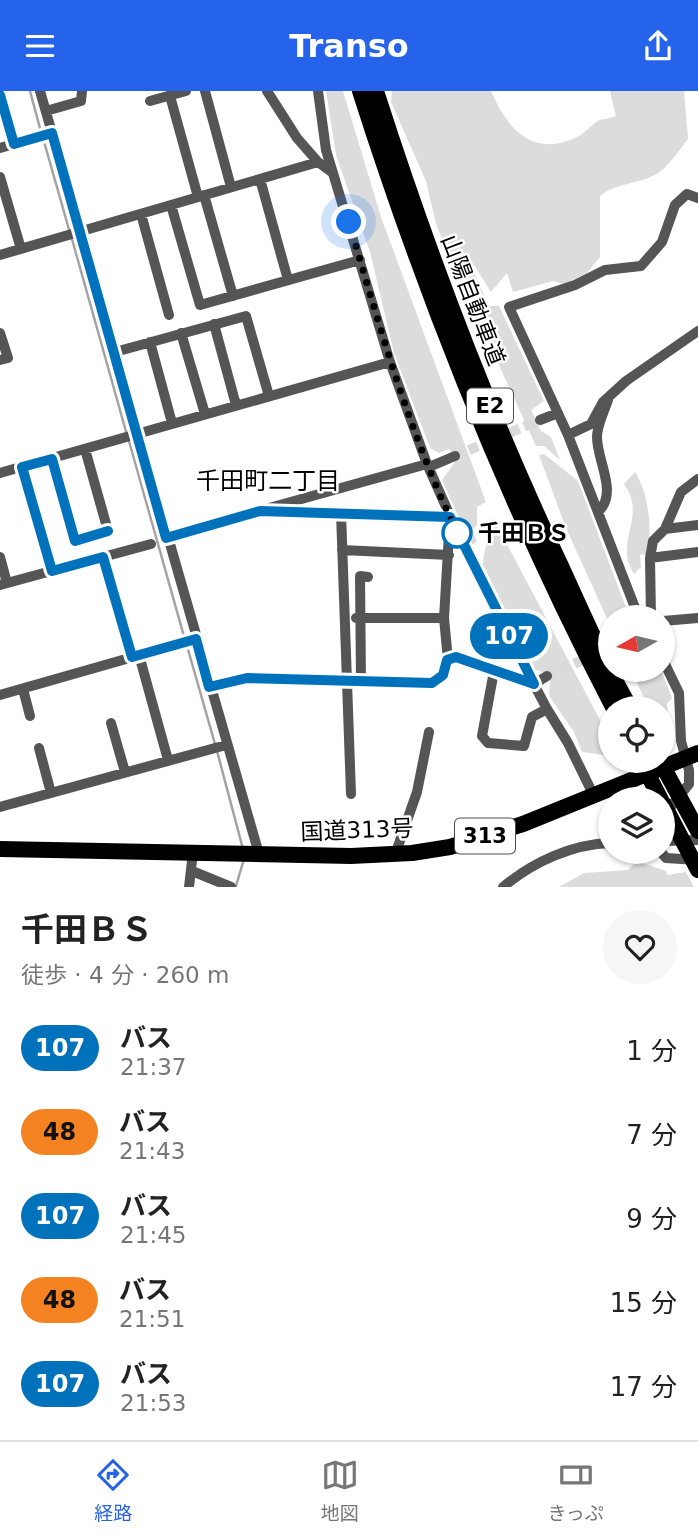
<!DOCTYPE html>
<html lang="ja">
<head>
<meta charset="utf-8">
<style>
  body { margin:0; font-family:"DejaVu Sans","Noto Sans JP",sans-serif; background:#f6f6f6; color:#222; height:100vh; display:flex; flex-direction:column; font-size:26px; white-space:nowrap }
  * { box-sizing:border-box; margin:0 }
  p { font-size:23px; color:#767676 }
  .icon { flex:none; width:38px; height:38px; fill:none; stroke:currentColor; stroke-width:2; stroke-linecap:round; stroke-linejoin:round }
  .map { position:relative; height:796px; overflow:hidden }
  .details { display:flex; flex-direction:column; background:#fff; flex:1 }
  .details>* { flex:none }
  .badge { padding:0 14px; border-radius:23px; font-size:24px; line-height:46px }
  .needle { width:46px; rotate:262deg }
  .controls { position:absolute; left:598px; top:514px; display:grid; gap:14px }
  .controls a { display:grid; place-items:center; width:77px; height:77px; border-radius:50%; background:#fff; box-shadow:0 2px 5px #0004; font-size:35px }
  .you { position:absolute; width:35px; height:35px; margin:-18px; border:5px solid #fff; border-radius:50%; background:#1a73e8; box-shadow:0 0 0 10px #1a73e833 }
  .map>.badge { position:absolute; translate:-50% -50%; box-shadow:0 0 0 4px #fff }
  .round { display:grid; place-items:center; flex:none; width:74px; height:74px; border-radius:37px; background:#f6f6f6 }
  .headline { display:flex; align-items:center; justify-content:space-between; height:119px; padding:0 21px }
  h1 { font-size:33px; font-weight:700; line-height:52px }
  ul { padding:0; list-style:none }
  li { display:flex; align-items:center; gap:21px; height:84px; padding:0 21px }
  li div { flex:1 }
  li b { display:block; font-size:26px }
  li em { font-style:normal }
  li .badge { min-width:77px; font-weight:700; text-align:center }
  header { display:flex; justify-content:space-between; align-items:center; height:91px; padding:0 21px; background:#2563eb; color:#fff; font-size:32px; font-weight:700 }
  .menu { display:flex; justify-content:space-around; align-items:center; height:98px; border-top:2px solid #e0e0e0; background:#fff; font-size:19px; color:#767676 }
  .menu a { display:grid; justify-items:center; gap:4px }
  .menu .on { color:#2563eb }
  .map>svg:first-child { display:block }
  .green { fill:#dcdcdc }
  .lines { fill:none; stroke-linecap:round; stroke-linejoin:round }
  .stream { stroke:#a3a3a3; stroke-width:2.5 }
  .minor-tunnel { stroke:#d9d9d9; stroke-width:10; stroke-dasharray:10 5; stroke-linecap:butt }
  .minor { stroke:#555; stroke-width:10 }
  .highway { stroke:#000; stroke-width:16 }
  .line-casing { stroke:#fff; stroke-width:16 }
  .line { stroke:#0072bc; stroke-width:10 }
  .walk { stroke:#000; stroke-width:7; stroke-dasharray:0 12.6 }
  .stop-dot { fill:#fff; stroke:#0072bc; stroke-width:3.5 }
  .labels { text-anchor:middle; stroke-width:5; stroke-linejoin:round; paint-order:stroke }
  .shield { fill:#fff; stroke:#4c4c4c; stroke-width:2 }
  .shield-label { font-size:21px; font-weight:bold; fill:#000 }
  .street-label { font-size:23px; fill:#000; stroke:#fff }
  .stop-label { font-size:23px; font-weight:bold; fill:#000; stroke:#fff; text-anchor:start }
  .neighbourhood-label { font-size:24px; fill:#000; stroke:#fff }
</style>
</head>
<body>
<header><svg class="icon" aria-label="menu" viewBox="0 0 24 24"><path d="M4 6h16M4 12h16M4 18h16"/></svg>Transo<svg class="icon" aria-label="share" viewBox="0 0 24 24"><path d="M12 15V3M7 8l5-5 5 5M5 13v7h14v-7"/></svg></header>
<div class="map">
<svg width="698" height="796" viewBox="0 0 698 796">
  <rect width="100%" height="100%" fill="#fff"/>
  <path class="green" d="M326 0H343L381 126 486 411 477 416V434L472 439 477 451 471 454 442 389 457 368 449 358 439 362 430 357 394 262 370 161 336 64Z
    M392 0H491C508 39 533 68 579 45 586 41 594 31 600 29 606 27 610 28 616 25L610 0H684L688 48C679 59 669 75 658 82 639 94 617 91 600 105V166L587 182 564 193 553 190 513 201 507 182 491 201 474 174 473 180 489 215H499L544 310 531 319 541 340 551 346 560 369 544 355H536L450 167 436 133 426 90 391 11Z
    M544 363 578 390 630 527H611V536L566 437 539 364Z
    M635 381C649 403 652 438 648 463L640 464 641 476 634 483C613 450 648 426 624 393Z
    M493 427 601 631 611 636V665L582 661 574 641 549 605 550 589 545 582 533 578C523 558 486 498 483 481 481 467 490 442 493 427Z
    M631 579H661L672 607 667 613 669 641 663 645V618H643L645 609Z
    M637 770 666 780 667 784 686 781 694 796H559L584 782 628 779Z"/>
  <g class="lines">
    <path class="stream" d="M30 0 41 41
      M43 47 70 142
      M72 148 127 344
      M129 350 185 549
      M187 555 215 653
      M217 660 243 758
      M236 795 244 768"/>
    <path class="minor-tunnel" d="M455 365 540 329
      M547 585 611 556"/>
    <path class="minor" d="M40 0 259 763
      M205 0 231 96
      M267 0 297 47 318 71
      M318 0 326 59 390 271 427 373 476 483 547 618 568 652 593 703
      M0 3 14 53
      M170 5 198 106
      M150 10 186 0
      M46 20 81 10 82 0
      M0 57 53 42
      M0 86 21 158
      M260 88 288 189
      M204 104 233 205
      M171 114 200 214 360 169
      M141 123 169 224
      M0 164 318 71 333 82
      M214 233 236 314
      M0 242 8 267 0 269
      M181 242 205 323
      M150 251 172 332
      M115 261 246 225 269 305
      M540 329 558 322
      M568 344 591 333 603 311 626 290 698 240
      M52 368 75 449 108 440 85 358
      M22 376 52 480
      M429 376 455 365
      M0 382 390 271
      M269 417 427 373
      M599 420C618 401 597 370 597 346 597 334 604 321 608 309
      M341 422 351 703
      M665 438 698 434
      M166 447 260 420 450 426 444 527 448 569
      M342 459 449 464
      M0 466 7 492
      M103 466 132 566
      M650 467 698 461
      M0 494 151 453
      M356 527H444
      M639 527 568 344 509 216 575 194 605 179 641 175 662 151 675 114 687 103 698 107
      M651 527 650 467 653 450 665 438 681 401 698 388
      M663 530 698 527
      M139 564 168 669
      M663 569 679 602 681 650 689 679V693L664 724
      M494 580 482 645 488 652 524 655 532 626 547 618
      M361 591 360 485 368 486
      M209 596 247 588 432 592 443 584 448 569 456 566 525 592 534 593 547 585
      M23 598 30 625
      M0 604 196 548
      M111 632 125 681
      M39 657 51 702
      M0 716 226 654
      M663 750 698 749
      M661 761 666 767 697 769
      M395 764 417 701 429 641
      M192 780 231 796
      M189 796 193 761
      M503 796C533 771 572 753 611 752"/>
    <path class="highway" d="M360 0C428 213 511 420 614 618
      M376 0C428 162 488 321 561 475 583 523 604 572 631 618
      M641 670 661 709
      M660 670 698 740
      M663 712 698 779
      M0 758 351 765 412 762 450 756 523 733 698 662"/>
  </g>
  <g class="lines">
    <defs>
      <path id="line" d="M0 4 14 53 52 42 166 447 260 420 450 426 534 593 456 566 447 569 443 584 432 592 247 587 209 596 196 548 132 566 103 466 52 480 22 376 52 368 75 450 108 440"/>
    </defs>
    <use href="#line" class="line-casing"/>
    <use href="#line" class="line"/>
    <path class="walk" d="M349 131C380 237 410 345 459 445L457 442"/>
  </g>
  <circle class="stop-dot" cx="457" cy="442" r="14"/>
  <g class="labels">
    <g class="shield">
      <rect x="467" y="297.5" width="46" height="35" rx="5"/>
      <rect x="455" y="727.5" width="60" height="35" rx="5"/>
    </g>
    <g class="shield-label">
      <text x="490" y="322">E2</text>
      <text x="485" y="752">313</text>
    </g>
    <g class="street-label">
      <text transform="translate(473 209) rotate(69)" y="8">山陽自動車道</text>
      <text transform="translate(357 739) rotate(-2)" y="8">国道313号</text>
    </g>
    <g class="stop-label">
      <text x="478" y="450">千田ＢＳ</text>
    </g>
    <g class="neighbourhood-label">
      <text x="268" y="398">千田町二丁目</text>
    </g>
  </g>
</svg>
<div class="controls">
<a><svg class="needle" viewBox="-14 -14 28 28"><path d="M0-13l5 13h-10z" fill="#e53935"/><path d="M0 13l5-13h-10z" fill="#767676"/></svg></a>
<a><svg class="icon" aria-label="locate" viewBox="0 0 24 24"><circle cx="12" cy="12" r="6"/><path d="M12 2v4M12 18v4M2 12h4M18 12h4"/></svg></a>
<a><svg class="icon" aria-label="layers" viewBox="0 0 24 24"><path d="M12 4l9 5-9 5-9-5zM3 14l9 5 9-5"/></svg></a>
</div>
<div class="you" style="left:349px;top:131px"></div>
<b class="badge" style="left:509px;top:545px;background:#0072bc;color:#fff">107</b>
</div>
<section class="details">
<div class="headline"><div><h1>千田ＢＳ</h1><p>徒歩 · 4 分 · 260 m</p></div><a class="round"><svg class="icon" aria-label="heart" viewBox="0 0 24 24"><path d="M12 20l-8-8c-3-5 5-10 8-4 3-6 11-1 8 4z"/></svg></a></div>
<ul>
<li><span class="badge" style="background:#0072bc;color:#fff">107</span><div><b>バス</b><p>21:37</p></div><em>1 分</em></li>
<li><span class="badge" style="background:#f58220;color:#111">48</span><div><b>バス</b><p>21:43</p></div><em>7 分</em></li>
<li><span class="badge" style="background:#0072bc;color:#fff">107</span><div><b>バス</b><p>21:45</p></div><em>9 分</em></li>
<li><span class="badge" style="background:#f58220;color:#111">48</span><div><b>バス</b><p>21:51</p></div><em>15 分</em></li>
<li><span class="badge" style="background:#0072bc;color:#fff">107</span><div><b>バス</b><p>21:53</p></div><em>17 分</em></li>
</ul>
</section>
<nav class="menu">
<a class="on"><svg class="icon" aria-label="directions" viewBox="0 0 24 24"><path d="M12 3l9 9-9 9-9-9zM9 14v-3h6M13 9l2 2-2 2"/></svg>経路</a>
<a><svg class="icon" aria-label="map" viewBox="0 0 24 24"><path d="M3 6l6-2 6 2 6-2v14l-6 2-6-2-6 2zM9 4v14M15 6v14"/></svg>地図</a>
<a><svg class="icon" aria-label="tickets" viewBox="0 0 24 24"><path d="M3 7h18v10H3zM15 7v10"/></svg>きっぷ</a>
</nav>
</body>
</html>
